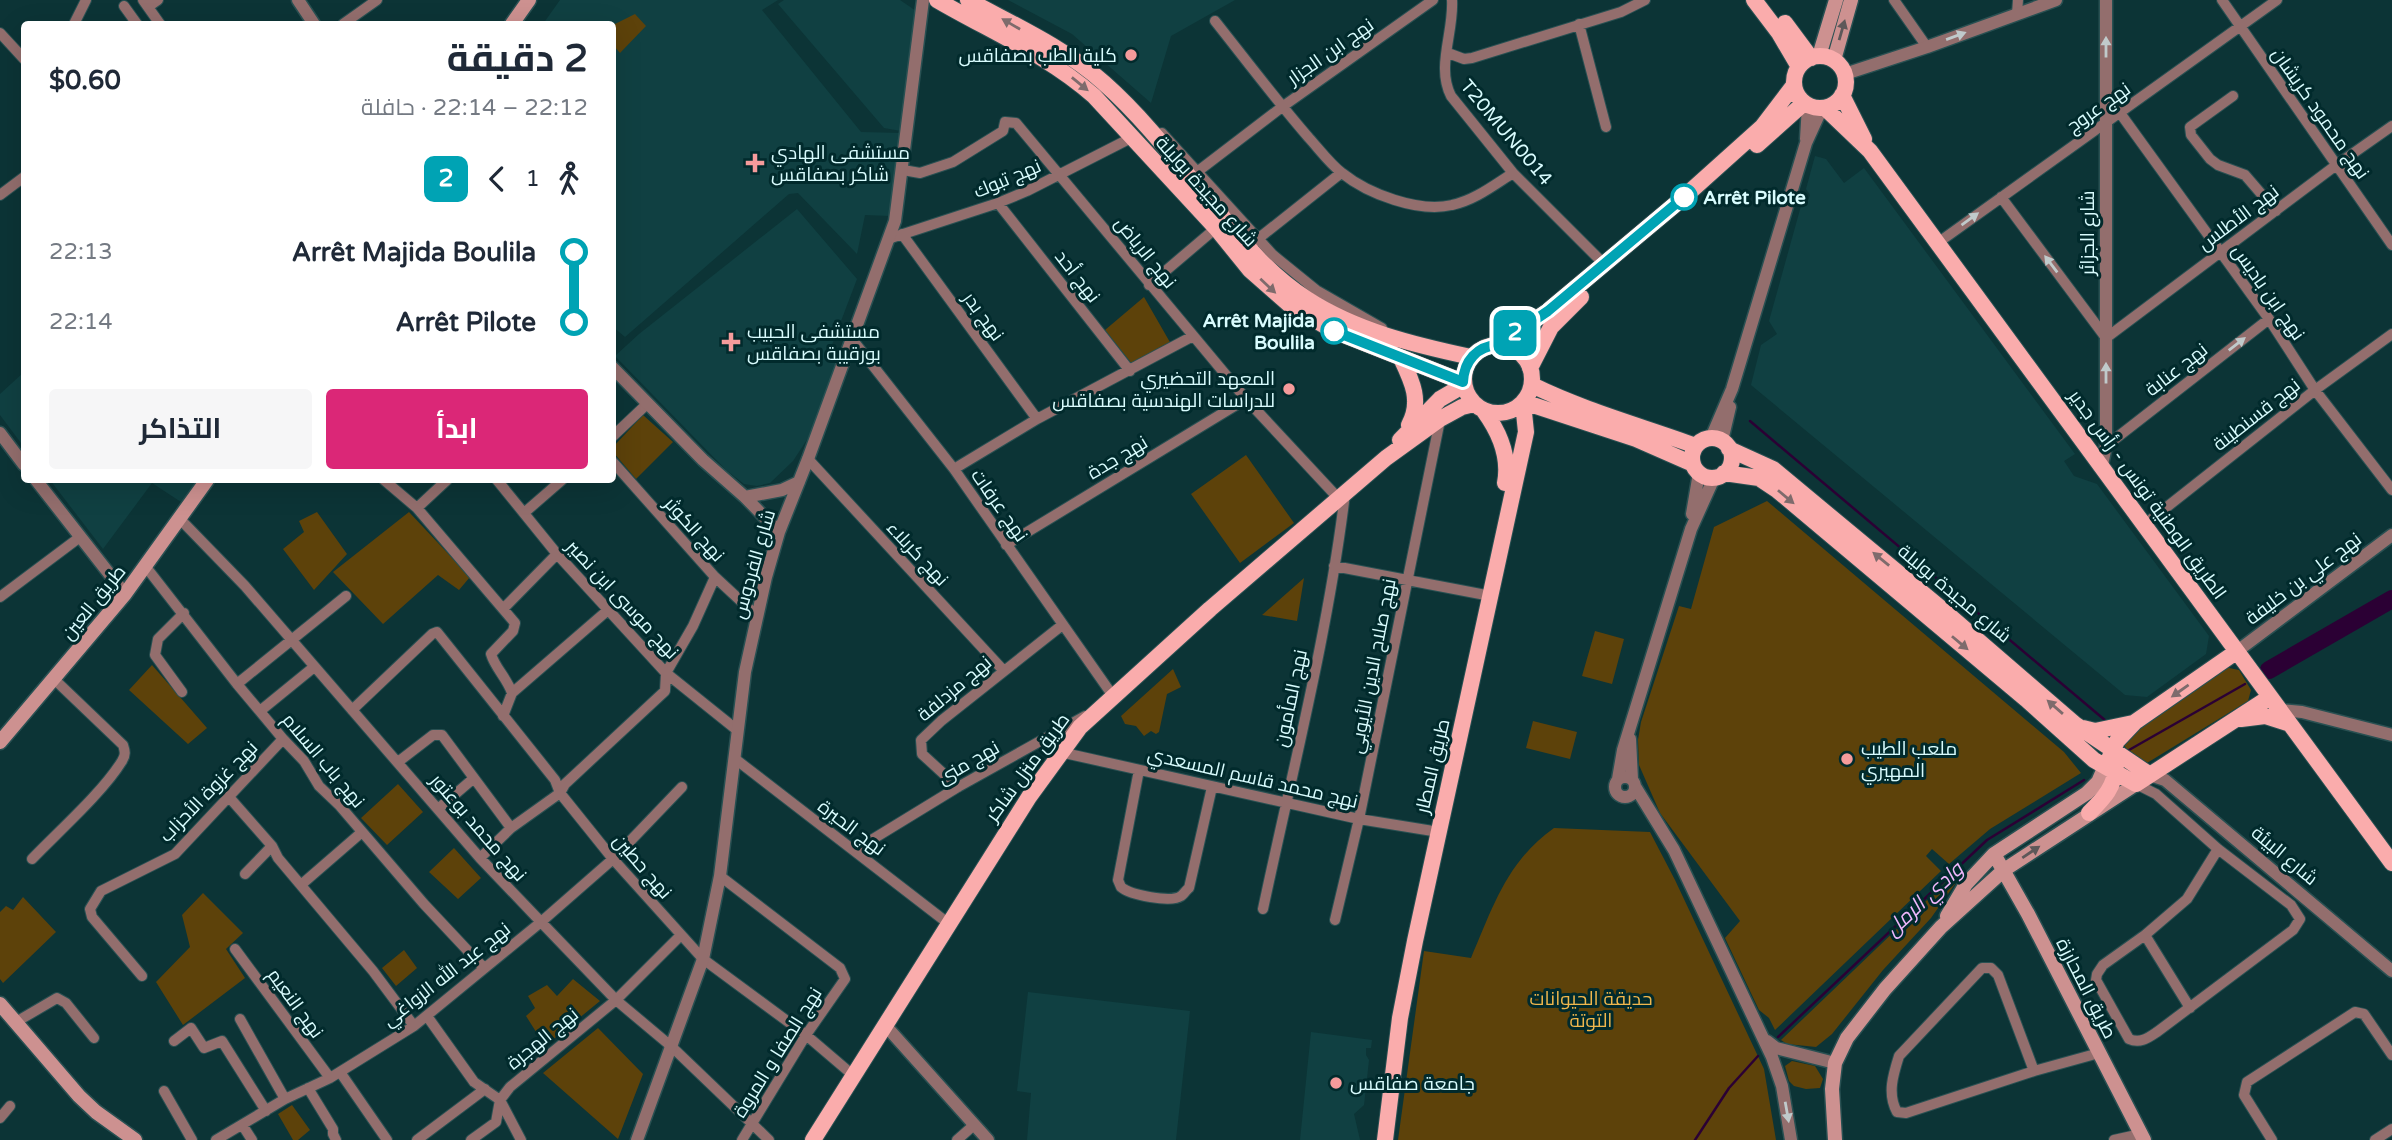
<!DOCTYPE html>
<html lang="ar">
<head>
<meta charset="utf-8">
<style>
  body { margin:0; font-family:"Varela Round",Cairo,sans-serif; background:#f6f6f7; color:#1f2937; direction:rtl; height:100vh; display:flex; flex-direction:column; font-size:26px; white-space:nowrap }
  * { box-sizing:border-box; margin:0 }
  p { font-size:23px; color:#747a83 }
  .icon { flex:none; width:38px; height:38px; fill:none; stroke:currentColor; stroke-width:2; stroke-linecap:round; stroke-linejoin:round }
  .map { position:relative; flex:1; overflow:hidden; direction:ltr }
  .side { position:absolute; left:21px; top:21px; width:595px; height:462px; display:flex; flex-direction:column; background:#fff; border-radius:7px; box-shadow:0 7px 28px #0002; direction:rtl }
  .side>* { flex:none }
  .badge { padding:0 14px; border-radius:10px; font-size:24px; line-height:46px }
  .map>.badge { position:absolute; translate:-50% -50%; box-shadow:0 0 0 4px #fff }
  .legs { display:flex; align-items:center; gap:10px; height:77px; padding:0 28px; font-size:23px }
  .legs p { margin-inline-start:auto }
  .summary { display:flex; align-items:center; justify-content:space-between; height:119px; padding:0 28px }
  h1 { font-size:38px; font-weight:700; line-height:52px }
  .action { display:flex; gap:14px; margin-top:auto; padding:14px 28px }
  .action a { flex:1; height:80px; border-radius:7px; background:#db2777; color:#fff; font-size:28px; font-weight:700; line-height:80px; text-align:center }
  .action a+a { background:#f6f6f7; color:#1f2937 }
  ul { padding:0 28px; list-style:none }
  li { display:flex; align-items:center; gap:24px; height:70px; font-size:26px }
  li i { display:grid; place-items:center; width:10px; height:100%; margin:0 9px; background:currentColor }
  li i::after { content:''; width:18px; height:18px; margin:-9px; border:5px solid; border-radius:50%; background:#fff }
  li p { margin-inline-start:auto }
  li:first-child i { background:linear-gradient(#0000 50%,currentColor 0) }
  li:last-child i { background:linear-gradient(currentColor 50%,#0000 0) }
  .map>svg:first-child { display:block }
  .built { fill:#104042 }
  .green { fill:#5d420a }
  .lines { fill:none; stroke-linecap:round; stroke-linejoin:round }
  .stream { stroke:#2b0034; stroke-width:2.5 }
  .river { stroke:#2b0034; stroke-width:18 }
  .minor-casing { stroke:#295052; stroke-width:12 }
  .tertiary-casing { stroke:#295052; stroke-width:15 }
  .secondary-casing { stroke:#295052; stroke-width:17 }
  .primary-casing { stroke:#295052; stroke-width:18 }
  .minor { stroke:#936e6d; stroke-width:10 }
  .tertiary { stroke:#936e6d; stroke-width:12 }
  .secondary { stroke:#cd9190; stroke-width:14 }
  .primary { stroke:#faacac; stroke-width:16 }
  .oneway { fill:#7e6b6c }
  .oneway2 { fill:#5d5859 }
  .oneway3 { fill:#c0cacb }
  .line-1-casing { stroke:#fff; stroke-width:16 }
  .line-1 { stroke:#00a3b4; stroke-width:10 }
  .poi-dot { fill:#f59b9b; stroke:#012a2c; stroke-width:2.5 }
  .stop-1-dot { fill:#fff; stroke:#00a3b4; stroke-width:3.5 }
  .labels { text-anchor:middle; stroke-width:6; stroke-linejoin:round; paint-order:stroke }
  .street-label { font-size:19px; fill:#d9fcfe; stroke:#012a2c }
  .poi-label { font-size:19px; fill:#d9fcfe; stroke:#012a2c; text-anchor:start }
  .stop-label { font-size:19px; font-weight:bold; fill:#d9fcfe; stroke:#012a2c; text-anchor:start }
  .park-label { font-size:19px; fill:#f0b74d; stroke:#012a2c }
  .water-label { font-size:21px; font-style:italic; fill:#efb7fc; stroke:#012a2c }
</style>
</head>
<body>
<div class="map">
<svg width="2392" height="1140" viewBox="0 0 2392 1140">
  <rect width="100%" height="100%" fill="#0c3436"/>
  <path class="built" d="M560 0H778L762 10 861 132 901 133 891 216 865 215 857 254 798 193 789 194 625 337 612 326V24H543Z
    M784 0H900L919 13 901 131 884 128 778 4Z
    M1008 0H1235L1171 36 1151 103 1072 34Z
    M1815 156 1826 159 1844 183 1864 168 2075 454 2064 461 2074 476 2097 484 2209 636 2206 654 2147 697 2125 695 1751 385 1761 345 1777 334 1769 321 1801 206 1806 205 1810 195 1806 189Z
    M797 209 857 279 830 350 837 360 812 432 793 461 770 483 757 486 744 484 726 470 615 356 639 334Z
    M24 372V447L0 415V394Z
    M50 480H198L181 502 152 483 103 549Z
    M1028 992 1190 1011 1176 1140H1027L1031 1093 1017 1091Z
    M1311 1032 1372 1040 1371 1048H1366V1055L1369 1060 1364 1105 1354 1114 1360 1140H1300Z"/>
  <path class="green" d="M635 14 646 26 620 53 613 45V25Z
    M1144 297 1171 344 1132 364 1105 330Z
    M643 415 673 442 636 479 613 452V447Z
    M1246 455 1294 523 1240 563 1191 494Z
    M1767 501 2064 752 2081 773 1990 829 1949 864 1932 849 1926 856 1941 871 1775 1030 1769 1018 1759 1010 1725 938 1740 921 1660 813 1639 765 1638 740 1641 722 1679 606 1691 609 1714 527Z
    M317 512 347 554 314 590 283 549 304 532 299 521Z
    M409 512 470 577 459 590 438 575 383 624 333 572Z
    M1304 578 1297 621 1262 615Z
    M1595 631 1624 639 1612 684 1582 676Z
    M152 665 207 728 188 744 129 690Z
    M2224 667 2239 670 2251 690 2248 701 2147 763C2136 762 2130 754 2124 745L2146 723Z
    M1173 669 1181 687 1167 694 1159 732 1156 734 1151 731 1144 736 1136 726 1125 724 1121 716Z
    M1533 721 1577 732 1570 759 1526 748Z
    M398 784 423 812 387 845 361 818Z
    M1554 828 1650 832 1675 880 1764 1069 1776 1140H1398L1424 951 1471 958C1493 907 1507 861 1554 828Z
    M454 848 481 878 458 899 429 872Z
    M1949 879 1955 884 1931 918 1883 970 1832 1034 1816 1047 1787 1044 1781 1040Z
    M203 893 243 933 226 949 245 978 183 1025 156 982 190 947 182 915Z
    M23 897 56 932 3 983 0 979V912L6 906 13 910Z
    M404 950 417 968 396 986 382 968Z
    M573 979 600 1001 545 1046 526 1016 535 1008 528 996 547 985 557 996Z
    M598 1028 643 1074 618 1139 543 1073Z
    M1792 1061 1815 1066 1823 1079 1820 1088 1806 1089 1794 1086 1789 1081 1785 1066Z
    M292 1105 310 1130 298 1140H293L278 1114Z"/>
  <g class="lines">
    <path class="stream" d="M1750 421 2106 721
      M2129 750 2245 684
      M1778 1037 1987 840 2084 780
      M1695 1140 1729 1088 1758 1056"/>
    <path class="river" d="M2269 670 2392 599"/>
    <defs>
      <path id="minor" d="M143 0 160 24
        M1452 0C1454 32 1436 67 1451 96L1513 173 1603 263
        M1894 0 1927 47
        M2222 0 2392 245
        M124 6 137 24
        M148 7 158 0
        M2017 14 2018 0
        M1215 21C1246 60 1276 100 1309 138 1319 149 1330 164 1342 173 1368 194 1419 213 1452 205 1475 200 1494 185 1513 173
        M74 24 86 0
        M343 24 377 0
        M1579 24 1606 127
        M0 33 24 59
        M1448 53 1464 59 1472 58 1621 12 1645 0
        M2233 96 2190 127 2191 135 2210 159 2218 165 2245 175 2276 211
        M2120 113 2269 319 2315 390 2392 490
        M1162 133 1273 255 1316 290 1382 328
        M903 170 920 173 953 162 1003 131 1005 122 1016 123 1246 399 1339 499
        M1193 175 1282 107 1433 0
        M0 195 24 177
        M2001 197 2106 338 2335 166 2392 126
        M998 203 1130 371
        M902 234 1037 419
        M891 238 998 203 1027 191 1131 138
        M1254 242 1341 173
        M1939 242 2277 0
        M1149 285 1216 228
        M852 339 954 469 1113 696
        M612 437 648 403
        M2106 446 2269 319
        M808 459 1003 670
        M612 461 715 577 757 616
        M954 469 1037 419 1193 336
        M384 480 417 508 447 480
        M497 480 557 554 666 673 737 730
        M417 508 515 623 513 631 491 654C495 668 507 678 512 693
        M524 513 562 480
        M180 519 245 586 480 858 541 922 616 1000 672 1047 769 1140
        M2144 525 2315 390 2392 334
        M1006 545 1246 399
        M1334 566 1491 596
        M146 567 237 684 283 739 304 761 319 786 340 806 424 904 484 968
        M0 597 80 537
        M504 608 557 554
        M237 684 346 596
        M182 692 155 655 158 639 184 613
        M352 710 432 634 437 632 555 780 560 793 613 859 703 959 806 1035 854 1076
        M260 711 314 667
        M503 716 512 693 608 610
        M1060 752 1359 819 1439 832
        M734 758 949 924
        M398 762 433 735H442L511 828
        M1139 770 1118 880 1121 887C1130 895 1171 903 1181 896 1183 895 1187 889 1189 888L1212 787
        M2136 784 2156 794 2218 849 2291 905 2300 919 2293 930 2157 1032C2148 1038 2140 1044 2129 1039L2096 980 2097 974 2103 965 2145 935 2187 899 2218 849
        M958 787 922 754 921 740 941 721 1061 626
        M229 797 272 846 278 858 373 971 414 1026
        M439 808 474 778
        M855 850 958 787 1085 716
        M480 858 511 828 560 793 565 784 665 691 666 673 693 626 715 577
        M32 859C59 831 103 792 122 761 126 755 125 751 123 745L54 679
        M245 874 272 846
        M720 876 840 968 845 979 806 1035 742 1140
        M302 884 362 832
        M1263 909C1292 772 1328 634 1345 494
        M1335 920 1359 819 1440 420
        M2145 935 2190 1008
        M235 949 330 1078
        M142 976 92 917 90 909 101 891 175 854 283 739
        M427 1016 474 1082 500 1100 521 1140
        M240 1019 285 1099
        M16 1022 57 998 66 1003 94 1038
        M174 1041 191 1028 204 1048 222 1041 266 1111
        M2034 1071 1998 975 1991 968H1982L1899 1056C1893 1075 1887 1094 1897 1112L1906 1113 2034 1071 2099 1053
        M340 1072 387 1140
        M308 1088 333 1129V1134L336 1140
        M164 1091 192 1140
        M0 1118 10 1106
        M243 1126 252 1140
        M216 1140 285 1099 330 1078 414 1026 541 922 613 859 682 787
        M417 1140 485 1089
        M471 1140 496 1122 500 1100 510 1087 616 1000 680 936
        M957 1140 974 1125
        M2114 1140 2141 1134
        M2272 1140 2244 1095 2247 1082 2355 1012 2364 1014 2392 1055
        M2375 1140 2392 1129"/>
      <path id="tertiary" d="M298 0 314 24
        M1845 74 1927 47 2056 0
        M1806 139 1808 105
        M612 367 703 460 745 497 779 532
        M0 433 24 465
        M1711 438 1732 389 1806 143 1822 108
        M1722 441 1730 407
        M2102 465 2106 446V0
        M36 480 125 594
        M745 497 782 490 799 482
        M1692 514 1699 473
        M2236 652 2392 535
        M2280 710 2302 712 2392 735
        M1630 739 1632 779
        M2150 775 2165 780 2392 971
        M1615 787a10 10 0 1 1 20 0a10 10 0 1 1-20 0Z
        M1618 779 1623 750 1691 529 1714 478
        M1636 788 1674 850 1772 1057 1782 1086 1791 1140
        M885 1025 988 1140
        M1767 1041 1776 1048 1835 1063
        M637 1140 703 959 720 876 745 672 766 577 779 532 808 459 895 221 923 0"/>
      <path id="secondary" d="M512 24 529 0
        M1819 56 1836 0
        M1834 60 1851 0
        M0 742 125 594 207 480
        M1994 854 2028 914 2144 1140
        M1947 916 1966 884 1994 854 2087 793 2098 782 2105 766
        M0 1004 79 1096 96 1112 135 1140
        M1835 1140 1832 1089 1835 1063 1847 1038 1885 989 1941 927 2004 870 2136 784"/>
      <path id="primary" d="M937 0C990 31 1048 55 1094 96L1216 228 1250 270 1291 306 1334 331 1463 382
        M968 0C1014 25 1065 48 1104 83 1146 120 1184 171 1220 214 1246 246 1272 277 1307 299 1356 331 1415 345 1471 357
        M1754 0 1779 33 1799 67
        M1785 23 1811 58
        M1794 82a26 26 0 1 1 52 0a26 26 0 1 1-52 0Z
        M1842 95 1864 139
        M1825 108 1870 151 2392 863
        M1757 145 1804 103
        M1464 379a34 34 0 1 1 68 0a34 34 0 1 1-68 0Z
        M1498 345 1548 311 1684 197 1762 127 1794 85
        M1401 358C1412 381 1422 401 1409 425
        M1530 368 1551 327 1581 297
        M1532 385C1585 411 1641 426 1696 446
        M1524 402 1636 439 1693 464
        M1484 411C1500 433 1510 457 1505 483
        M1692 458a20 20 0 1 1 40 0a20 20 0 1 1-40 0Z
        M1400 440 1440 399 1464 385
        M1729 449 1773 469 1938 606 2076 725 2150 775
        M1724 473 1759 478 1777 490 2026 699 2094 760 2136 784 2270 697
        M2241 719 2265 716 2290 724
        M2083 728 2095 731 2133 723
        M2109 759 2117 741 2135 722 2236 652
        M2089 813C2104 798 2115 787 2116 765
        M813 1140 1029 797 1080 727 1210 609 1386 458 1440 419 1462 407 1474 404
        M1385 1140 1400 1018 1415 941 1526 432 1523 403"/>
    </defs>
    <use href="#minor" class="minor-casing"/>
    <use href="#tertiary" class="tertiary-casing"/>
    <use href="#secondary" class="secondary-casing"/>
    <use href="#primary" class="primary-casing"/>
    <use href="#minor" class="minor"/>
    <use href="#tertiary" class="tertiary"/>
    <use href="#secondary" class="secondary"/>
    <use href="#primary" class="primary"/>
  </g>
  <defs><path id="oneway-solid" d="M-6-.8H1V-3.2L6.5 0L1 3.2V.8H-6Z" transform="scale(1.75)"/></defs>
  <g class="oneway">
    <use href="#oneway-solid" transform="translate(1011 24) rotate(-150)"/>
    <use href="#oneway-solid" transform="translate(1080 84) rotate(39)"/>
    <use href="#oneway-solid" transform="translate(1268 286) rotate(43)"/>
    <use href="#oneway-solid" transform="translate(1786 497) rotate(40)"/>
    <use href="#oneway-solid" transform="translate(1881 559) rotate(-141)"/>
    <use href="#oneway-solid" transform="translate(1960 643) rotate(40)"/>
    <use href="#oneway-solid" transform="translate(2180 691) rotate(145)"/>
    <use href="#oneway-solid" transform="translate(2055 707) rotate(-139)"/>
  </g>
  <g class="oneway2">
    <use href="#oneway-solid" transform="translate(1842 30) rotate(-74)"/>
    <use href="#oneway-solid" transform="translate(2031 852) rotate(-34)"/>
  </g>
  <g class="oneway3">
    <use href="#oneway-solid" transform="translate(1956 36) rotate(-20)"/>
    <use href="#oneway-solid" transform="translate(2106 47) rotate(-90)"/>
    <use href="#oneway-solid" transform="translate(1970 219) rotate(-36)"/>
    <use href="#oneway-solid" transform="translate(2051 264) rotate(-127)"/>
    <use href="#oneway-solid" transform="translate(2237 344) rotate(-38)"/>
    <use href="#oneway-solid" transform="translate(2106 373) rotate(-90)"/>
    <use href="#oneway-solid" transform="translate(1787 1112) rotate(80)"/>
  </g>
  <g class="lines">
    <defs>
      <path id="line-1" d="M1334 331 1463 382C1464 361 1477 346 1498 345L1548 311 1684 197"/>
    </defs>
    <use href="#line-1" class="line-1-casing"/>
    <use href="#line-1" class="line-1"/>
  </g>
  <g class="poi-dot">
    <circle cx="1131" cy="55" r="7"/>
    <path d="M751.5 152.5h7v7h7v7h-7v7h-7v-7h-7v-7h7z"/>
    <path d="M727.5 331.5h7v7h7v7h-7v7h-7v-7h-7v-7h7z"/>
    <circle cx="1289" cy="389" r="7"/>
    <circle cx="1847" cy="759" r="7"/>
    <circle cx="1336" cy="1083" r="7"/>
  </g>
  <g class="stop-1-dot">
    <circle cx="1684" cy="197" r="12"/>
    <circle cx="1334" cy="331" r="12"/>
  </g>
  <g class="labels">
    <g class="street-label">
      <text transform="translate(1330 51) rotate(-35)" y="7">نهج ابن الجزار</text>
      <text transform="translate(2098 107) rotate(-35)" y="7">نهج عروج</text>
      <text transform="translate(2321 113) rotate(55)" y="7">نهج محمود كريشان</text>
      <text transform="translate(1507 132) rotate(50)" y="7">T20MUN0014</text>
      <text transform="translate(1007 178) rotate(-23)" y="7">نهج تبوك</text>
      <text transform="translate(1207 191) rotate(48)" y="7">شارع مجيدة بوليلة</text>
      <text transform="translate(2238 217) rotate(-37)" y="7">نهج الأطلس</text>
      <text transform="translate(2087 233) rotate(-90)" y="7">شارع الجزائر</text>
      <text transform="translate(1146 252) rotate(51)" y="7">نهج الرياض</text>
      <text transform="translate(1078 276) rotate(52)" y="7">نهج أحد</text>
      <text transform="translate(2269 292) rotate(55)" y="7">نهج ابن باديس</text>
      <text transform="translate(984 316) rotate(54)" y="7">نهج بدر</text>
      <text transform="translate(2176 369) rotate(-38)" y="7">نهج عنابة</text>
      <text transform="translate(2256 414) rotate(-38)" y="7">نهج قسنطينة</text>
      <text transform="translate(1117 457) rotate(-31)" y="7">نهج جدة</text>
      <text transform="translate(2148 494) rotate(54)" y="7">الطريق الوطنية تونس - رأس جدير</text>
      <text transform="translate(1000 505) rotate(55)" y="7">نهج عرفات</text>
      <text transform="translate(695 529) rotate(48)" y="7">نهج الكوثر</text>
      <text transform="translate(918 553) rotate(47)" y="7">نهج كربلاء</text>
      <text transform="translate(753 564) rotate(-74)" y="7">شارع الفردوس</text>
      <text transform="translate(2303 578) rotate(-37)" y="7">نهج علي بن خليفة</text>
      <text transform="translate(1955 593) rotate(40)" y="7">شارع مجيدة بوليلة</text>
      <text transform="translate(623 599) rotate(47)" y="7">نهج موسى ابن نصير</text>
      <text transform="translate(93 602) rotate(-51)" y="7">طريق العين</text>
      <text transform="translate(1372 666) rotate(-79)" y="7">نهج صلاح الدين الأيوبي</text>
      <text transform="translate(954 688) rotate(-40)" y="7">نهج مزدلفة</text>
      <text transform="translate(1290 698) rotate(-78)" y="7">نهج المأمون</text>
      <text transform="translate(324 760) rotate(50)" y="7">نهج باب السلام</text>
      <text transform="translate(968 762) rotate(-30)" y="7">نهج منى</text>
      <text transform="translate(1432 766) rotate(-77)" y="7">طريق المطار</text>
      <text transform="translate(1027 767) rotate(-54)" y="7">طريق منزل شاكر</text>
      <text transform="translate(1253 777) rotate(13)" y="7">نهج محمد قاسم المسعدي</text>
      <text transform="translate(208 791) rotate(-46)" y="7">نهج غزوة الأحزاب</text>
      <text transform="translate(479 827) rotate(49)" y="7">نهج محمد بوعتور</text>
      <text transform="translate(852 827) rotate(37)" y="7">نهج الحيرة</text>
      <text transform="translate(2285 855) rotate(40)" y="7">شارع البيئة</text>
      <text transform="translate(643 866) rotate(49)" y="7">نهج حطين</text>
      <text transform="translate(446 974) rotate(-38)" y="7">نهج عبد الله الزواغي</text>
      <text transform="translate(2087 988) rotate(63)" y="7">طريق المحارزة</text>
      <text transform="translate(296 1003) rotate(54)" y="7">نهج النعيم</text>
      <text transform="translate(542 1038) rotate(-39)" y="7">نهج الهجرة</text>
      <text transform="translate(777 1052) rotate(-58)" y="7">نهج الصفا و المروة</text>
    </g>
    <g class="poi-label">
      <text x="1117" y="62" text-anchor="end">كلية الطب بصفاقس</text>
      <text x="771" y="159">مستشفى الهادي<tspan x="771" dy="22">شاكر بصفاقس</tspan></text>
      <text x="747" y="338">مستشفى الحبيب<tspan x="747" dy="22">بورقيبة بصفاقس</tspan></text>
      <text x="1275" y="385" text-anchor="end">المعهد التحضيري<tspan x="1275" dy="22">للدراسات الهندسية بصفاقس</tspan></text>
      <text x="1861" y="755">ملعب الطيب<tspan x="1861" dy="22">المهيري</tspan></text>
      <text x="1350" y="1090">جامعة صفاقس</text>
    </g>
    <g class="stop-label">
      <text x="1703" y="204">Arrêt Pilote</text>
      <text x="1315" y="327" text-anchor="end">Arrêt Majida<tspan x="1315" dy="22">Boulila</tspan></text>
    </g>
    <g class="park-label">
      <text x="1591" y="1005">حديقة الحيوانات<tspan x="1591" dy="22">التوتة</tspan></text>
    </g>
    <g class="water-label">
      <text transform="translate(1924 899) rotate(-43)" y="7">وادي الرمل</text>
    </g>
  </g>
</svg>
<b class="badge" style="left:1515px;top:333px;background:#00a3b4;color:#fff">2</b>
<section class="side">
<div class="summary"><div><h1>2 دقيقة</h1><p>22:12 – 22:14 · حافلة</p></div><b>$0.60</b></div>
<div class="legs"><svg class="icon" aria-label="walk" viewBox="0 0 24 24"><circle cx="13" cy="4" r="2"/><path d="M13 8l-2 6 4 7M11 14l-3 7M7 12l3-4h3l4 4"/></svg>1<svg class="icon" aria-label="back" viewBox="0 0 24 24"><path d="M15 5l-7 7 7 7"/></svg><b class="badge" style="background:#00a3b4;color:#fff">2</b></div>
<ul>
<li><i style="color:#00a3b4"></i><b>Arrêt Majida Boulila</b><p>22:13</p></li>
<li><i style="color:#00a3b4"></i><b>Arrêt Pilote</b><p>22:14</p></li>
</ul>
<div class="action"><a>ابدأ</a><a>التذاكر</a></div>
</section>
</div>
</body>
</html>
